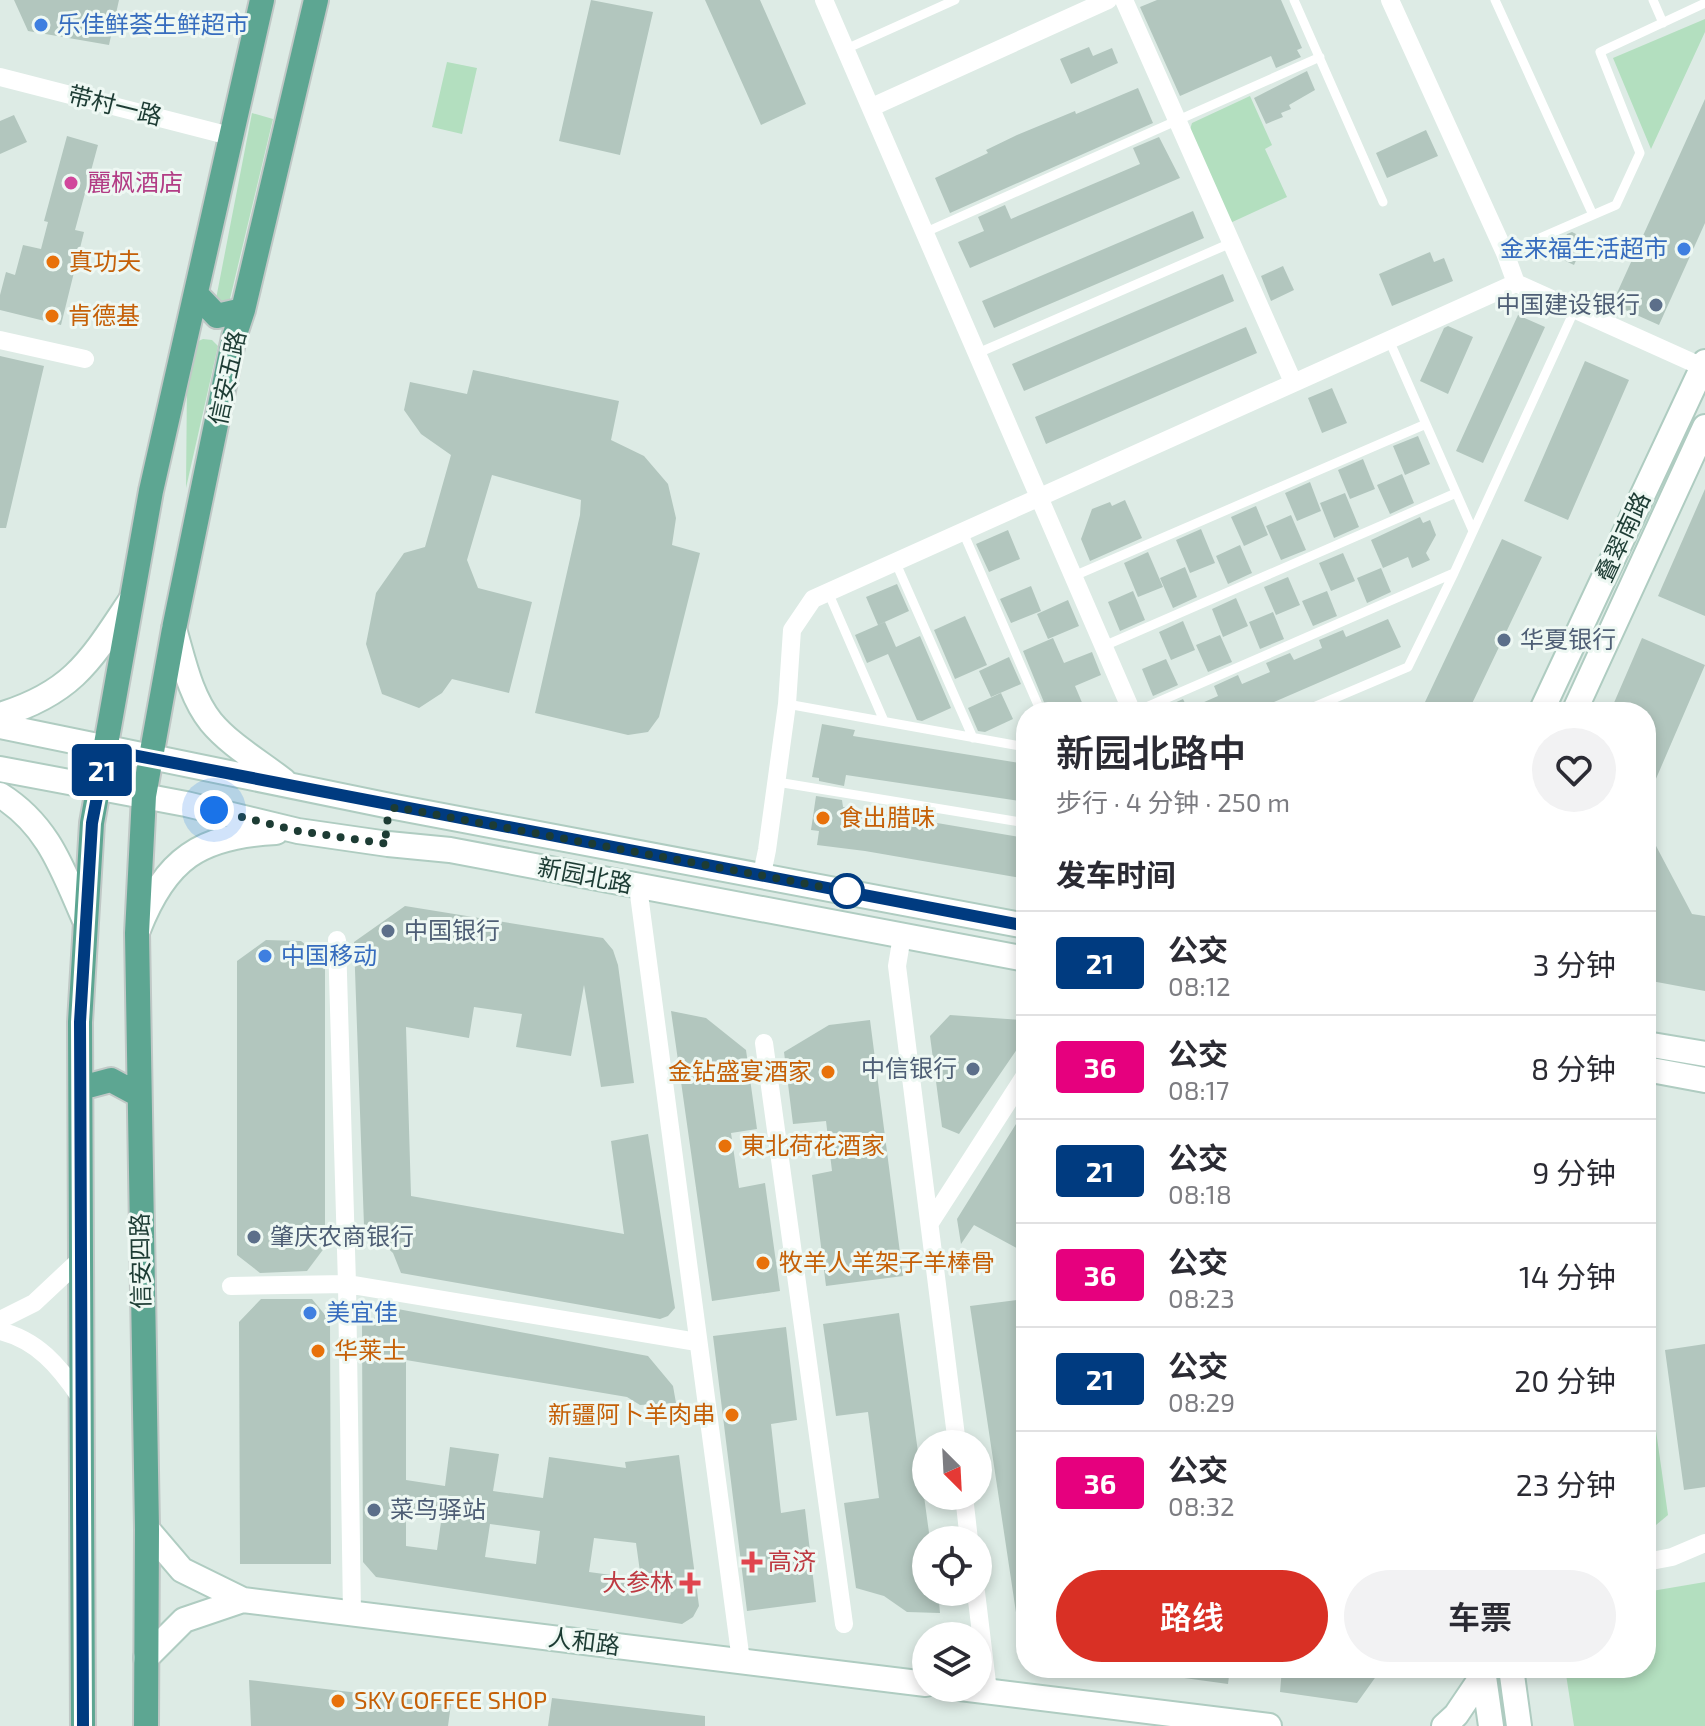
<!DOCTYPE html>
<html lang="zh">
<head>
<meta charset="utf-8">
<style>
  body { margin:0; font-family:"Exo 2","Noto Sans SC",sans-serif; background:#f2f2f3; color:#2b2b33; height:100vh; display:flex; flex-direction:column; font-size:30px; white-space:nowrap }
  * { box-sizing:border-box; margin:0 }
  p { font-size:26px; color:#7c7c81 }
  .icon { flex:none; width:44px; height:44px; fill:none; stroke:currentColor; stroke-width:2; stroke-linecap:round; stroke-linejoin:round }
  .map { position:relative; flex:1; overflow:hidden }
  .panel { position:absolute; left:1016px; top:702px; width:640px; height:976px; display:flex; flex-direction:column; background:#fff; border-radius:32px; box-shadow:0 4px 12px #0003 }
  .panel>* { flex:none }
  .badge { padding:0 16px; border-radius:6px; font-size:28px; line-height:52px }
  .needle { width:52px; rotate:156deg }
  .tools { position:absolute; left:912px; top:1430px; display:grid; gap:16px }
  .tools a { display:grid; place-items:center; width:80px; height:80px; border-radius:50%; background:#fff; box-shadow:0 4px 12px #0003; font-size:40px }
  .you { position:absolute; width:40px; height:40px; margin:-20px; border:6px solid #fff; border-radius:50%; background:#1a73e8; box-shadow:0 0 0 12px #1a73e833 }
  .map>.badge { position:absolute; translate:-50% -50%; box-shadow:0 0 0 4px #fff }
  h2 { padding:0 40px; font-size:30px; line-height:72px }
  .round { display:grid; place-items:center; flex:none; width:84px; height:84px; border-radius:42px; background:#f2f2f3 }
  .summary { display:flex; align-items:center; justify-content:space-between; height:136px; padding:0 40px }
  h1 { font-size:38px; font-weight:600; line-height:60px }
  .primary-button { display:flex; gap:16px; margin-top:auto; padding:16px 40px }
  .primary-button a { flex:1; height:92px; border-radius:48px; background:#d93025; color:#fff; font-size:32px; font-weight:600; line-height:92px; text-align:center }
  .primary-button a+a { background:#f2f2f3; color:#2b2b33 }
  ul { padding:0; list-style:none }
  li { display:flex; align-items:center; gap:24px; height:104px; padding:0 40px; border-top:2px solid #e1e1e2 }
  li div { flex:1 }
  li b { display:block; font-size:30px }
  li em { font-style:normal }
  li .badge { min-width:88px; font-weight:700; text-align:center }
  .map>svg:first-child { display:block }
  .green { fill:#b3dfbf }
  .building { fill:#b2c6be; fill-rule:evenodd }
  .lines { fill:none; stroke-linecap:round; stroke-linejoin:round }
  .secondary-casing { stroke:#afccc1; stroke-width:28 }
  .primary-casing { stroke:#c0c8c6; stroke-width:28 }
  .lane { stroke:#fff; stroke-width:9 }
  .street { stroke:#fff; stroke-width:18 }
  .secondary { stroke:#fff; stroke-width:24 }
  .primary { stroke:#5da692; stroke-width:24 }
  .line-casing { stroke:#fff; stroke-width:18 }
  .line { stroke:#003b80; stroke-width:12 }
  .walk { stroke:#1d3c34; stroke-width:8; stroke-dasharray:0 14.4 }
  .shop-dot { fill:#3f7fe0; stroke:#eef8f3; stroke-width:3 }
  .hotel-dot { fill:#d1479c; stroke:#eef8f3; stroke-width:3 }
  .food-dot { fill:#e8710a; stroke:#eef8f3; stroke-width:3 }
  .service-dot { fill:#5c6f8a; stroke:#eef8f3; stroke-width:3 }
  .stop-dot { fill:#fff; stroke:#003b80; stroke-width:4 }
  .health-dot { fill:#e0444e; stroke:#eef8f3; stroke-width:3 }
  .labels { text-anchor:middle; stroke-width:6; stroke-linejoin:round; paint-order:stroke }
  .shop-label { font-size:24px; fill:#366cbe; stroke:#eef8f3; text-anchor:start }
  .street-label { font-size:24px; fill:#1d3c34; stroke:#eef8f3 }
  .hotel-label { font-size:24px; fill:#b23c85; stroke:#eef8f3; text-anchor:start }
  .food-label { font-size:24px; fill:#c56008; stroke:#eef8f3; text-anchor:start }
  .service-label { font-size:24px; fill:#4e5e75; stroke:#eef8f3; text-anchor:start }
  .health-label { font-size:24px; fill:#be3a42; stroke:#eef8f3; text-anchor:start }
</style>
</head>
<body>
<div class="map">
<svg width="1705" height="1726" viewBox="0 0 1705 1726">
  <rect width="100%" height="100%" fill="#ddebe5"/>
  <path class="green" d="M1705 19V32L1651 149 1613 58Z
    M447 62 477 68 462 134 432 127Z
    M1250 96 1272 145 1265 149 1287 197 1228 224 1188 136 1192 123Z
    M252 113 273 119 229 303 223 306 216 299Z
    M203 339 212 340 218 346 186 488 187 381 196 342Z
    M1646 1361 1668 1515 1656 1525 1646 1526Z
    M1705 1582V1726H1574L1565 1668H1646V1592Z"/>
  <path class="building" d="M14 0H119L109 45 28 31Z
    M591 0 653 12 620 155 559 141Z
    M705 0H760L806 104 761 125Z
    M1157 0H1281L1302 48 1297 50 1301 57 1276 68 1271 56 1180 96 1140 7Z
    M1089 47 1093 56 1112 48 1118 63 1071 84 1060 59Z
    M1307 71 1315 90 1289 105 1291 109 1281 113 1283 117 1266 124 1254 98Z
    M1138 88 1153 123 950 213 935 178 988 153 986 150 1017 135 1075 111 1076 114Z
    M1705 99V223L1659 325 1612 304Z
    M14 115 27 142 0 154V121Z
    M1426 130 1438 156 1387 178 1376 153Z
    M67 136 98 145 75 230 84 232 61 325 0 310V295L6 272 15 275 23 245 41 249 48 222 44 221Z
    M1159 137 1180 178 970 268 958 242 984 231 978 217 1005 205 1011 219 1140 164 1133 148Z
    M1193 211 1204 238 994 328 982 301Z
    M1572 232 1586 239 1574 265 1557 257 1567 234Z
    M1430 252 1434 262 1444 258 1453 281 1392 306 1379 274Z
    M1283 266 1294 290 1271 301 1261 276Z
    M1223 274 1234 301 1024 391 1012 364Z
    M1518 315 1545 327 1483 463 1456 451Z
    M1448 326 1473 337 1448 394 1420 381 1444 328Z
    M1246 327 1257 353 1046 444 1035 417Z
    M0 356 44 366 6 528H0Z
    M1585 361 1629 380 1568 520 1524 501Z
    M473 370 619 401 611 440 644 456 668 484 676 518 672 545 700 553 659 717 648 732 628 735 535 713 580 515 581 500 492 475 467 560 478 588 532 602 509 693 452 679 442 693 419 708 382 694 366 644 376 593 404 553 425 547 451 455 421 434 404 410 410 382 467 394Z
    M1332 388 1347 423 1322 433 1308 398Z
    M1418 436 1430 464 1405 475 1393 446Z
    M1363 459 1375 489 1350 499 1338 470Z
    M1402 474 1414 503 1390 514 1377 485Z
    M1310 482 1321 511 1297 521 1285 493Z
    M1705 489V616L1658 596Z
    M1345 493 1359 527 1334 538 1320 503Z
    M1125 500 1142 538 1090 561 1081 539 1092 509 1110 502 1112 506Z
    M1256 506 1268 535 1244 546 1231 517Z
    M1291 515 1306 550 1281 560 1266 526Z
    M1420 517 1423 523 1430 520 1436 535 1426 553 1430 560 1412 568 1408 557 1383 568 1371 540Z
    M1201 529 1215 563 1190 573 1176 540Z
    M1008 530 1020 559 989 572 976 544Z
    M1502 539 1542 557 1468 712H1447L1425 702Z
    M1240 545 1252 573 1228 584 1216 556Z
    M1148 552 1163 587 1138 597 1124 563Z
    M1343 553 1355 581 1331 591 1319 563Z
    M1185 567 1197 597 1173 608 1160 578Z
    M1381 568 1391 592 1367 603 1357 578Z
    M1288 577 1300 605 1276 615 1264 587Z
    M897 584 909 611 878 625 866 597Z
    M1031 586 1041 611 1011 623 1000 599Z
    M1133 591 1145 620 1120 631 1108 602Z
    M1327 591 1337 616 1313 626 1302 601Z
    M1236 598 1248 626 1223 637 1212 609Z
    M1068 600 1079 626 1048 639 1037 614Z
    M1273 612 1284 639 1260 649 1249 622Z
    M965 616 987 665 955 679 934 630Z
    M1388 619 1401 647 1251 712H1160L1159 710 1183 699 1188 709 1218 696 1214 686 1238 675 1242 684 1270 672 1266 663 1290 653 1294 660 1322 648 1319 640 1343 630 1346 637Z
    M1183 621 1195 650 1171 660 1159 632Z
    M885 622 896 647 920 636 951 708 922 721 917 720 888 654 867 663 855 635Z
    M1220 635 1232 662 1208 672 1196 645Z
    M1053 638 1064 663 1092 652 1101 675 1075 686 1086 712H1048L1023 651Z
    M1642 638 1705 665 1646 802V712H1610Z
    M1009 657 1021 684 991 697 979 671Z
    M1166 659 1178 685 1153 696 1142 669Z
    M1001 693 1013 719 985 732 978 731 968 708Z
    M822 724 855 730 853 736 1026 764V802L846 775 844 786 819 781V778L812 777Z
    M816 796 842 800 843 807 1026 838V879L865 851 817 845 819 831 811 830Z
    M1646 827 1692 914 1705 916V991L1646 980Z
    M405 906 603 938 613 950 618 965 634 1083 601 1087 584 985 571 1056 516 1047 522 1014 474 1007 469 1038 406 1027 411 1196 624 1234 611 1141 648 1134 675 1308 668 1316 660 1319 401 1273 393 1253 364 1226 354 942Z
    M266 940 301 941 325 961V1247L307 1271 260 1273 237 1255V961Z
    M671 1011 706 1018 746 1050 757 1129 731 1133 739 1188 765 1183 780 1291 712 1301Z
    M950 1015 1020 1020 1026 1036 959 1134 942 1127 930 1036Z
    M870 1020 903 1276 826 1286 812 1175 832 1171 826 1121 793 1124 784 1052 829 1025Z
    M1026 1108V1253L974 1225 961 1244 957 1219Z
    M261 1299H312L330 1321 331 1564H240L239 1322Z
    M1017 1300 1026 1368V1619H1017L970 1306Z
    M387 1307 648 1356 673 1386 676 1403 640 1405 627 1397 406 1360V1480L445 1486 450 1447 499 1454 493 1491 543 1498 549 1457 626 1468 625 1462 679 1455 699 1606 693 1617 682 1624 376 1577 363 1562 362 1324 376 1317ZM406 1510 442 1515 437 1550 406 1546ZM490 1524 540 1531 536 1564 485 1557ZM594 1538 636 1543 641 1579 589 1572Z
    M899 1313 930 1540H926V1592H938L940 1613 907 1612 884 1596 856 1588 844 1503 879 1498 868 1412 836 1416 823 1324Z
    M786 1327 797 1420 771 1424 781 1513 805 1509 816 1602 747 1611 713 1336Z
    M1705 1344V1487L1684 1490 1665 1350Z
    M1177 1668H1230L1228 1684 1177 1677Z
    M1282 1668H1382L1357 1703 1280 1692Z
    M249 1680 451 1704 448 1726H251Z
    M552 1698 705 1716V1726H548Z"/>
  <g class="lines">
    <defs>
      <path id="secondary" d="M174 629C183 659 190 696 211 722 230 745 260 762 284 781
        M1541 712 1705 362
        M1574 712 1705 427
        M0 715C73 693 91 660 131 600
        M0 726 395 807 1026 926
        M0 769 186 804 298 831 388 844 450 850 1026 959
        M0 795C48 825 62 868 84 918
        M138 930C166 858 200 836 276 832
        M1646 1044 1705 1054
        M1646 1069 1705 1080
        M147 1529 182 1570 243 1600 926 1684
        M146 1658 184 1620 243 1600
        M1511 1668 1519 1726
        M1483 1670 1491 1726
        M960 1688 1269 1726
        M1444 1726 1456 1715 1483 1675"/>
      <path id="primary" d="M196 294 217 316 243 310
        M81 1088 111 1080 137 1094
        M83 1726 80 1022 92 823 151 491 262 0
        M146 1726 147 1529 137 933 144 796 174 629 234 337 243 310 316 0"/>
    </defs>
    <use href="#secondary" class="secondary-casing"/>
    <use href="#primary" class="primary-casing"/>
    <path class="lane" d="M1294 0 1383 202
      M1495 0 1593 215
      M1653 0 1663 23
      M846 49 955 0
      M926 232 1320 57
      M1505 253 1616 205 1640 153 1600 52 1705 3
      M1389 340 1473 531
      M978 353 1231 243
      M963 532 1041 712
      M895 561 973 738
      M1074 576 1426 424
      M828 592 884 721
      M1104 646 1456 493
      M787 704 1026 747
      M1135 712 1454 573
      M1302 712 1408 667 1454 573 1575 309
      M777 782 1026 823"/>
    <path class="street" d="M824 0 1132 712
      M1124 0 1293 382
      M1390 0 1505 253 1516 283 1705 368
      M0 77 230 136
      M872 107 1108 0
      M0 340 85 359
      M762 874 767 850 787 704 792 630 813 599 1516 283
      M638 887 741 1661
      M902 936 897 966 957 1444
      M337 940 347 1284 352 1613
      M764 1043 844 1624
      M930 1223 1026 1074
      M231 1286 347 1284 697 1342
      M0 1320 34 1303 82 1258
      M0 1331C37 1340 59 1366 80 1397
      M964 1496 969 1540
      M1646 1562 1672 1557 1705 1543
      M976 1592 988 1691"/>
    <use href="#secondary" class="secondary"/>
    <use href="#primary" class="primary"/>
  </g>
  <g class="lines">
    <defs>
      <path id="line" d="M83 1726 80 1022 92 823 106 750 1026 926"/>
    </defs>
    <use href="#line" class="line-casing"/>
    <use href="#line" class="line"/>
    <path class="walk" d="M214 810 298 831 388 844C383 827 386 821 395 807L850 892 847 891"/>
  </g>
  <g class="shop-dot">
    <circle cx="41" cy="25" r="8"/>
    <circle cx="1684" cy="249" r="8"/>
    <circle cx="265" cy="956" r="8"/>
    <circle cx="310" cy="1313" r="8"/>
  </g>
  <circle class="hotel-dot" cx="71" cy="183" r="8"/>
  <g class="food-dot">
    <circle cx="53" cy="262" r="8"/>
    <circle cx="52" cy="316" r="8"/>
    <circle cx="823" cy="818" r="8"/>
    <circle cx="828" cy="1072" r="8"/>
    <circle cx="725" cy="1146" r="8"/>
    <circle cx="763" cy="1263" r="8"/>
    <circle cx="318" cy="1351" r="8"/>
    <circle cx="732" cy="1415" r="8"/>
    <circle cx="338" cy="1701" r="8"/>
  </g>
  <g class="service-dot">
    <circle cx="1656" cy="305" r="8"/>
    <circle cx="1504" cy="640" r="8"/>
    <circle cx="388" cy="931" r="8"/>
    <circle cx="973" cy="1069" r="8"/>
    <circle cx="254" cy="1237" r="8"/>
    <circle cx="374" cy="1510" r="8"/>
  </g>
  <circle class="stop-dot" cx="847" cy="891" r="16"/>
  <g class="health-dot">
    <path d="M748 1550h8v8h8v8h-8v8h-8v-8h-8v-8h8z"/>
    <path d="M686 1571h8v8h8v8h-8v8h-8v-8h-8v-8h8z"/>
  </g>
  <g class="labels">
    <g class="shop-label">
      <text x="57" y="33">乐佳鲜荟生鲜超市</text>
      <text x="1668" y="257" text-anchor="end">金来福生活超市</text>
      <text x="281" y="964">中国移动</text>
      <text x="326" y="1321">美宜佳</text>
    </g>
    <g class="street-label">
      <text transform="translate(115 106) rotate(14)" y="8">带村一路</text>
      <text transform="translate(228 378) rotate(-78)" y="8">信安五路</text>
      <text transform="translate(1623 537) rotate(-65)" y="8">叠翠南路</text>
      <text transform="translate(585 876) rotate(11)" y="8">新园北路</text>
      <text transform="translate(141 1261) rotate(-91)" y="8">信安四路</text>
      <text transform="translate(584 1642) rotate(7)" y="8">人和路</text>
    </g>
    <g class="hotel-label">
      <text x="87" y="191">麗枫酒店</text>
    </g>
    <g class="food-label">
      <text x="69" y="270">真功夫</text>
      <text x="68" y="324">肯德基</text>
      <text x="839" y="826">食出腊味</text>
      <text x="812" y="1080" text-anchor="end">金钻盛宴酒家</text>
      <text x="741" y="1154">東北荷花酒家</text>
      <text x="779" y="1271">牧羊人羊架子羊棒骨</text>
      <text x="334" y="1359">华莱士</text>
      <text x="716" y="1423" text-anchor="end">新疆阿卜羊肉串</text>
      <text x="354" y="1709">SKY COFFEE SHOP</text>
    </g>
    <g class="service-label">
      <text x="1640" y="313" text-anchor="end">中国建设银行</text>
      <text x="1520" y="648">华夏银行</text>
      <text x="404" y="939">中国银行</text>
      <text x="957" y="1077" text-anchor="end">中信银行</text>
      <text x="270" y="1245">肇庆农商银行</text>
      <text x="390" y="1518">菜鸟驿站</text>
    </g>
    <g class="health-label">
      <text x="768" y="1570">高济</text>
      <text x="674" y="1591" text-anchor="end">大参林</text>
    </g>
  </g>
</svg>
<div class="tools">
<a><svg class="needle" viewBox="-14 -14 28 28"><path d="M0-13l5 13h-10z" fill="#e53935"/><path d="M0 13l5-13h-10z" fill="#7c7c81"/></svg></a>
<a><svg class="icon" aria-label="locate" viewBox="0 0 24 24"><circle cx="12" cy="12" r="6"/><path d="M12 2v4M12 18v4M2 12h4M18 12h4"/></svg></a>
<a><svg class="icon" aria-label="layers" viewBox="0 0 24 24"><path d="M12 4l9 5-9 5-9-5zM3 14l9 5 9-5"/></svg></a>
</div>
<div class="you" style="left:214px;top:810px"></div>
<b class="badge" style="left:102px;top:770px;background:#003b80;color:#fff">21</b>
<section class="panel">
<div class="summary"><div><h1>新园北路中</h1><p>步行 · 4 分钟 · 250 m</p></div><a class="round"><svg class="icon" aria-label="heart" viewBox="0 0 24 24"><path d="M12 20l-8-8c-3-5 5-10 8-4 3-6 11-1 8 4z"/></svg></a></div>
<h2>发车时间</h2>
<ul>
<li><span class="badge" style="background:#003b80;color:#fff">21</span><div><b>公交</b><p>08:12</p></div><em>3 分钟</em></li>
<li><span class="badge" style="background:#e6007e;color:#fff">36</span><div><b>公交</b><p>08:17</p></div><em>8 分钟</em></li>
<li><span class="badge" style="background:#003b80;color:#fff">21</span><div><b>公交</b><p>08:18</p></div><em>9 分钟</em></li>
<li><span class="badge" style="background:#e6007e;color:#fff">36</span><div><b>公交</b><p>08:23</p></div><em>14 分钟</em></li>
<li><span class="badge" style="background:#003b80;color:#fff">21</span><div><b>公交</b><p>08:29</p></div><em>20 分钟</em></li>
<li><span class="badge" style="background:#e6007e;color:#fff">36</span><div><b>公交</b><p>08:32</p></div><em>23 分钟</em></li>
</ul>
<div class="primary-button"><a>路线</a><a>车票</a></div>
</section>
</div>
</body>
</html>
